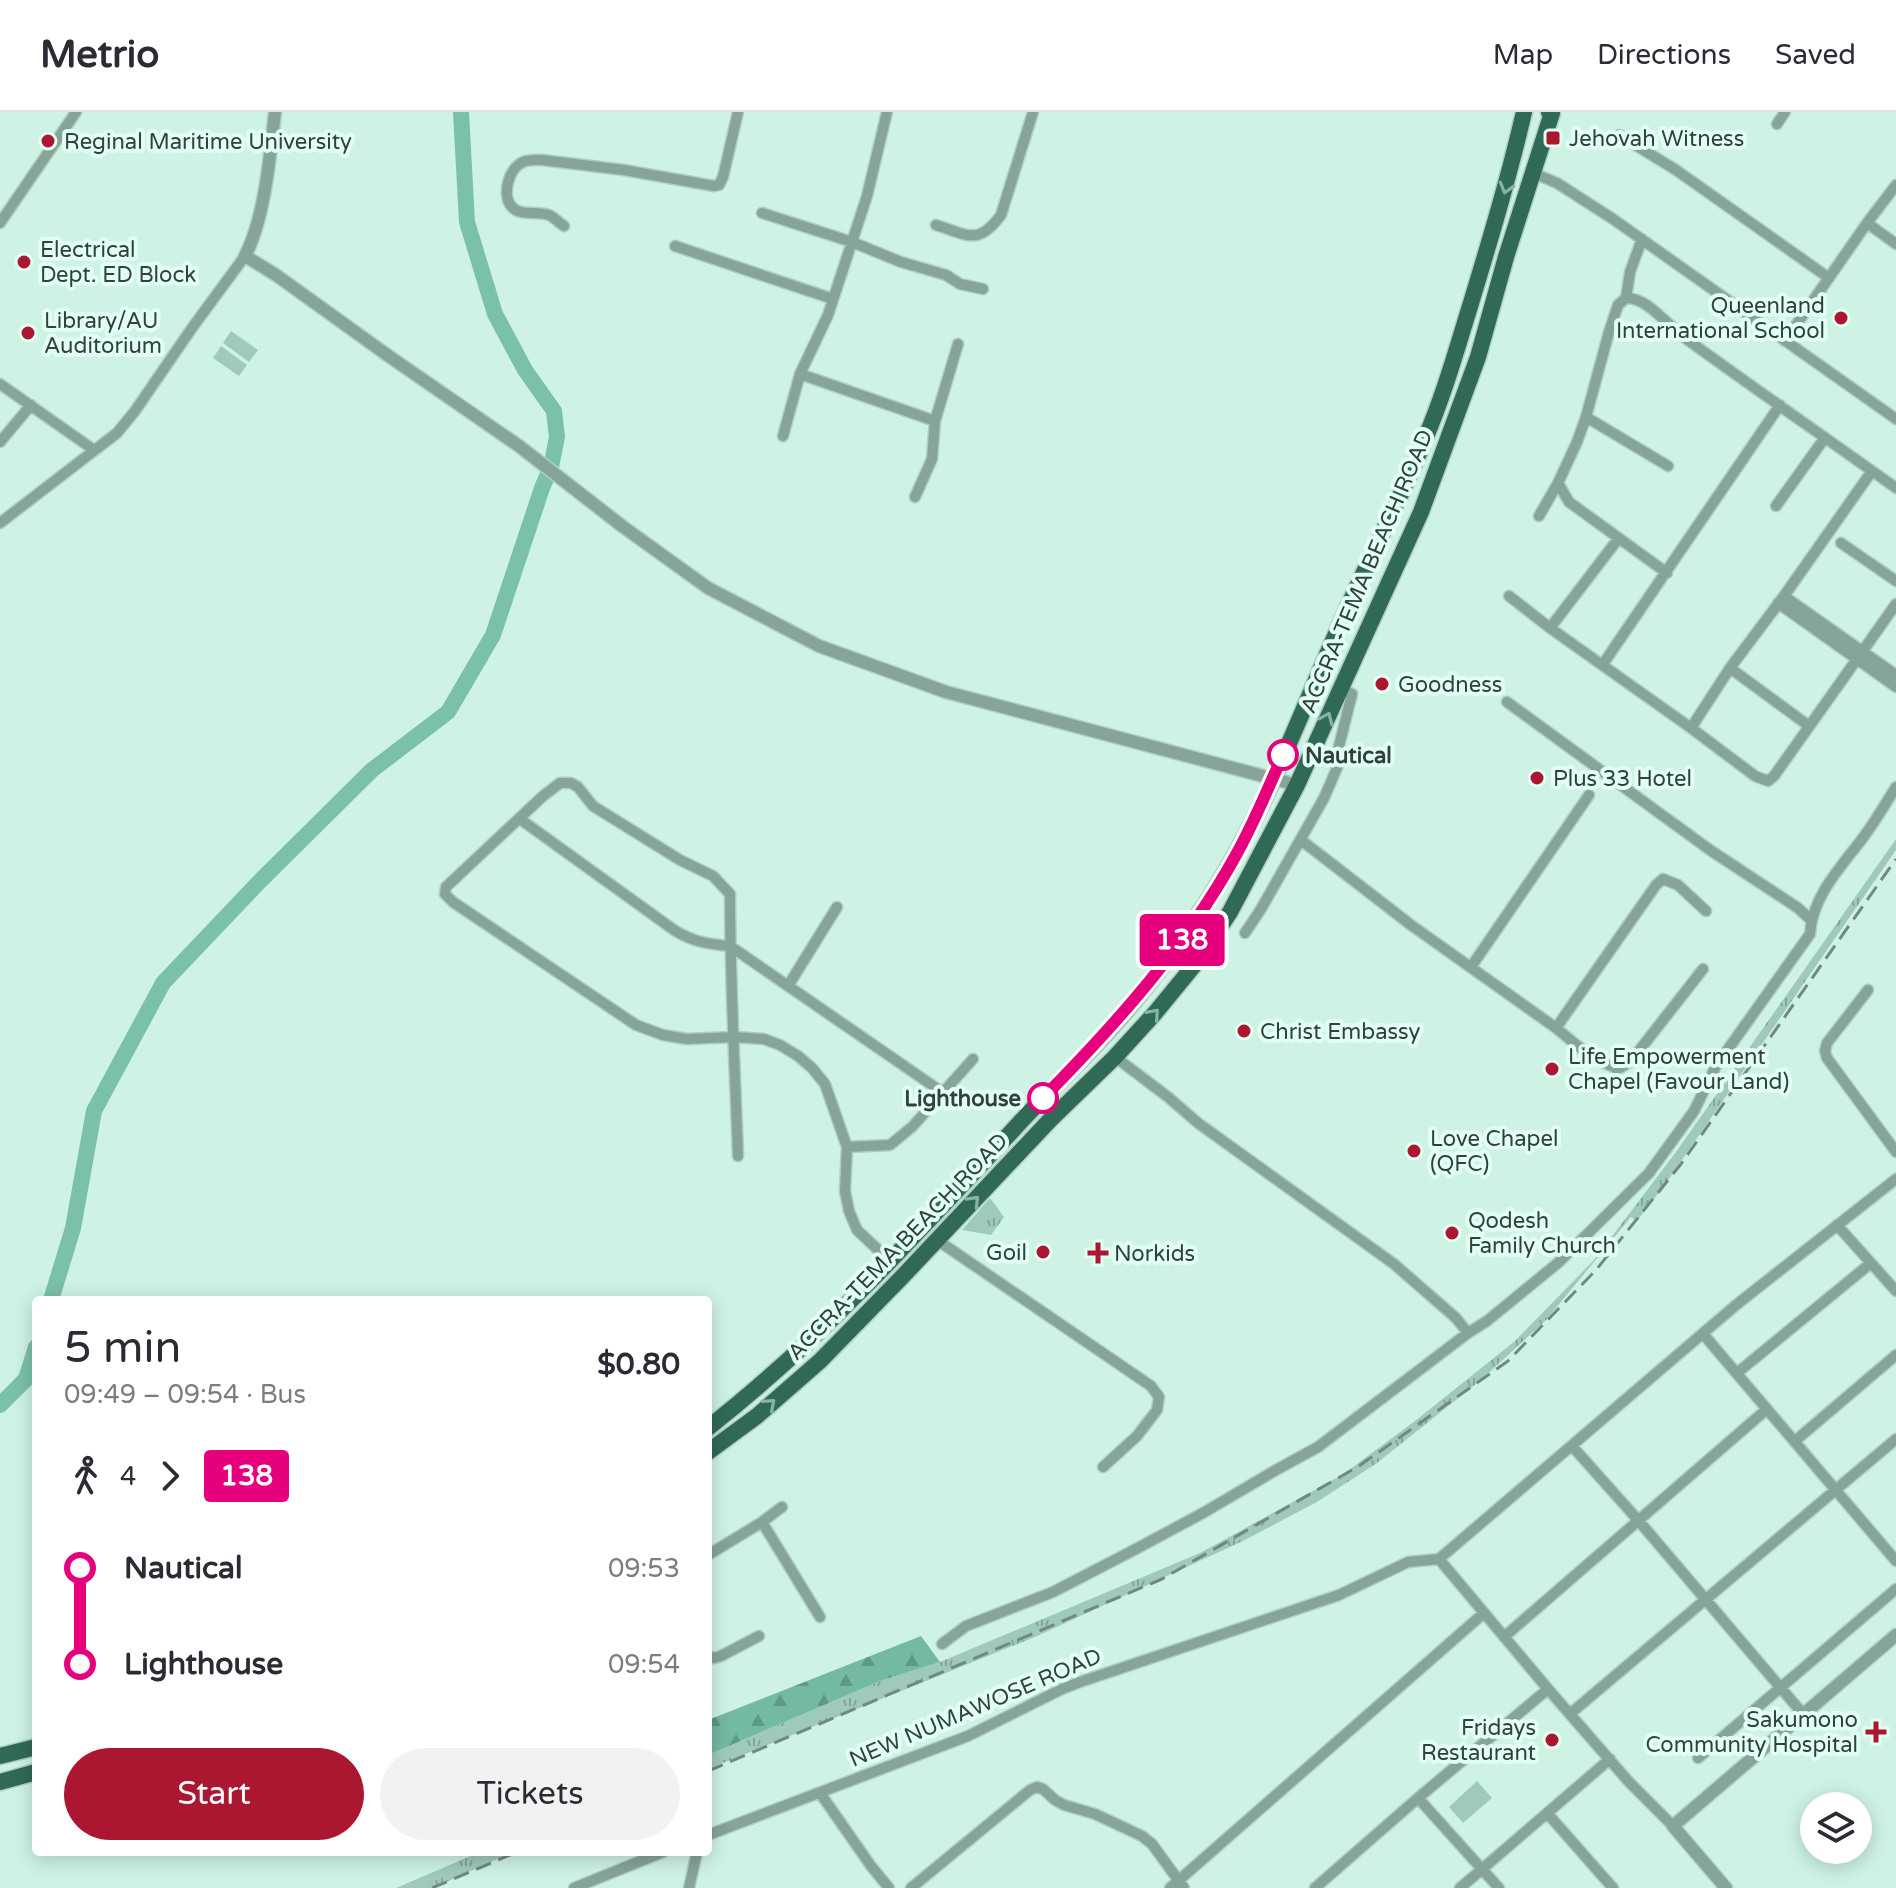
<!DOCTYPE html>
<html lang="en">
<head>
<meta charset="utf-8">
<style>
  body { margin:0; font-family:"Varela Round",sans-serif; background:#f2f2f3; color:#2b2b33; height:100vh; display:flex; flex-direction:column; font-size:30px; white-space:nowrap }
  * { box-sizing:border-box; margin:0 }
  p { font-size:26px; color:#7c7c81 }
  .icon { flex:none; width:44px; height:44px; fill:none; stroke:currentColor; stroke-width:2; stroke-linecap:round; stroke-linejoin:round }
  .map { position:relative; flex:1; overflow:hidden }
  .sheet { position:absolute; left:32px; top:1184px; width:680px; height:560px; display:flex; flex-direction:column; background:#fff; border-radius:8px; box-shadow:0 4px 20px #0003 }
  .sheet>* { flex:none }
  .badge { padding:0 16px; border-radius:6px; font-size:28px; line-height:52px }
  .fabs { position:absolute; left:1800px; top:1680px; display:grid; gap:16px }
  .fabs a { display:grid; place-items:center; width:72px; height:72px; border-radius:50%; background:#fff; box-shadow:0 4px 20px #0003; font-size:40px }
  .map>.badge { position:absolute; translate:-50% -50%; box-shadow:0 0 0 4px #fff }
  .legs { display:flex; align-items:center; gap:12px; height:88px; padding:0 32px; font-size:26px }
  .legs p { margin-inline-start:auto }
  .summary { display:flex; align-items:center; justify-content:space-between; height:136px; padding:0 32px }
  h1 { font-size:44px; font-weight:600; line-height:60px }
  .primary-button { display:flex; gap:16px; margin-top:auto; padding:16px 32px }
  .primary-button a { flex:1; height:92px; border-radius:48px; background:#ab1631; color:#fff; font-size:32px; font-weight:600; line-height:92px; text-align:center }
  .primary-button a+a { background:#f2f2f3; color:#2b2b33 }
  ul { padding:0 32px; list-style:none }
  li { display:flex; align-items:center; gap:28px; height:96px; font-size:30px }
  li i { display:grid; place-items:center; width:12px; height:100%; margin:0 10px; background:currentColor }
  li i::after { content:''; width:20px; height:20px; margin:-10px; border:6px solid; border-radius:50%; background:#fff }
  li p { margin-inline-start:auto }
  li:first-child i { background:linear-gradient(#0000 50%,currentColor 0) }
  li:last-child i { background:linear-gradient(currentColor 50%,#0000 0) }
  header { display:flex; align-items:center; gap:48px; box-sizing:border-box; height:112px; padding:0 40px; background:#fff; border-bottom:2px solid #e1e1e2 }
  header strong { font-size:38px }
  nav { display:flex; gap:44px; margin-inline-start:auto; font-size:28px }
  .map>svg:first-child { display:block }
  .grass { fill:url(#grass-tufts) }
  .forest { fill:url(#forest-firs) }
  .pitch { fill:#9fcab9 }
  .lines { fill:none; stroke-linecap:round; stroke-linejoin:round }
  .river { stroke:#7bc1a7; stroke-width:16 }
  .minor-casing { stroke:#afcfc2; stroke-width:13 }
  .tertiary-casing { stroke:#afcfc2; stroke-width:15 }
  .primary-casing { stroke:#afcfc2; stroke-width:19 }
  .minor { stroke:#87a498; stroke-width:10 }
  .tertiary { stroke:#87a498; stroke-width:12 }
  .primary { stroke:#306956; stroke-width:16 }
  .rail { stroke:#718980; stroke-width:3; stroke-dasharray:16 8; stroke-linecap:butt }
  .oneway { stroke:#88b4a4 }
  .line-1-casing { stroke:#fff; stroke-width:18 }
  .line-1 { stroke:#e6007e; stroke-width:12 }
  .poi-dot { fill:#ab1631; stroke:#e1fff2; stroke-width:3 }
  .stop-1-dot { fill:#fff; stroke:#e6007e; stroke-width:4 }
  .labels { text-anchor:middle; stroke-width:8; stroke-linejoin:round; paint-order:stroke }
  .poi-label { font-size:22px; fill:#32413b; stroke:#e1fff2; text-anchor:start }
  .street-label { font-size:22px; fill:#32413b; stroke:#e1fff2 }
  .stop-label { font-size:22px; font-weight:bold; fill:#32413b; stroke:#e1fff2; text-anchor:start }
</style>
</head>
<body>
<header>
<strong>Metrio</strong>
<nav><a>Map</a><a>Directions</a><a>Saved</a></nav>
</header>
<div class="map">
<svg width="1896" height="1776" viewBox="0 0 1896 1776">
  <defs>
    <pattern id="grass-tufts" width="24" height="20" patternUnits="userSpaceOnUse" patternTransform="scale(2)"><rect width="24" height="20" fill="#9fcab9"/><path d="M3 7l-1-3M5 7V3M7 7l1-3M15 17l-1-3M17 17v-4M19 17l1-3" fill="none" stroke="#82a698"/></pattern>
    <pattern id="forest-firs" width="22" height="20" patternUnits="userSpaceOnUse" patternTransform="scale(2)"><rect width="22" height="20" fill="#73baa0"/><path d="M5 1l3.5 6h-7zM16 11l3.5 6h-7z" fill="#5f9984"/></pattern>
  </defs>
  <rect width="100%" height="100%" fill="#cef3e4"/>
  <path class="grass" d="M1896 727V738L1664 1074 1637 1109 1631 1105 1546 1208 1482 1267 1377 1351 1317 1390 1243 1429 1035 1525 708 1657V1643L880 1569 940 1550 1200 1441 1342 1363 1415 1309 1515 1229 1594 1148 1676 1040Z
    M990 1086 1004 1105 991 1123 962 1118Z
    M480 1740H513L433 1776H396Z"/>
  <path class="forest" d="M921 1524 940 1550 880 1569 708 1643V1608Z"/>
  <path class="pitch" d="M231 219 258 238 249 250 223 231Z
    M221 234 247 253 239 264 213 246Z
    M1477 1669 1492 1686 1463 1711 1449 1695Z"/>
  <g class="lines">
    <path class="river" d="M51 1188 73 1116 94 999 163 871 260 769 372 658 448 600 493 523 542 376 551 355 557 325 554 299 525 258 495 202 467 110 461 0
      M0 1293 26 1267 36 1235"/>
    <defs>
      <path id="minor" d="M1777 12 1785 0
        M1619 23 1676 58 1829 166
        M1533 61 1557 71 1613 107 1896 307
        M762 101 852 130 901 150 946 163 960 172 983 177
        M0 111 76 0
        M1867 111 1896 132
        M936 113C968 123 978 134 1001 103L1033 0
        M564 114C559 111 554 105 549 103 537 98 521 105 512 95 501 83 509 56 523 50 529 47 535 48 542 48L624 58 714 74 719 73 723 65 738 0
        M675 134 833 187
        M1626 186C1647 185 1668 214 1685 226 1755 277 1826 326 1896 376
        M1785 229 1867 111 1896 73
        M800 262 935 309
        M0 272 94 338
        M1586 305 1668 354
        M783 324 800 262 828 203 867 84 887 0
        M0 330 31 293
        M1872 359 1784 484 1730 556 1691 616 1755 664 1768 669 1774 664 1896 492
        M1558 371 1569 390 1667 461
        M915 385 932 347 935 309 958 232
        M1776 394 1824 327
        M1539 404 1558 371 1577 330 1586 305 1609 220 1618 193 1626 186 1630 160 1642 127
        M0 411 117 321 135 299 192 216 245 144
        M1841 431 1896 469
        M1509 484 1550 516 1691 616
        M1784 484 1896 563
        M1778 491 1896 575
        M1550 516 1618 427
        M1603 552 1780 293
        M1730 556 1809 614
        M1507 590 1710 738 1798 796 1811 808
        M520 707 674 818C693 830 708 832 730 834L942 980
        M1301 728 1411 813 1556 916 1591 945 1618 957 1631 949 1703 857
        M1245 821 1261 797 1324 686 1337 656 1338 638 1352 582 1341 577
        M1471 855 1589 683
        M788 874 837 795
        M1868 878 1827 931 1825 939 1827 946 1896 1040
        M1556 916 1656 773 1663 767 1678 773 1706 799
        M1115 945 1168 985 1198 1011 1394 1152 1456 1206 1468 1221
        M847 1035 890 1033 912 1015 973 947
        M738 1044C735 957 730 870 730 782L713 764 680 748 593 694 578 675 571 671H560L543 684 446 775 445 782 453 790 636 913 663 923 687 927 734 925 764 927 780 933 798 944 812 956 825 972 847 1035 845 1079 849 1099 857 1118 889 1148
        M1837 1113 1896 1179
        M937 1128 1151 1274 1159 1285 1157 1298 1137 1324 1103 1355
        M1704 1223 1896 1449
        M1737 1261 1871 1151
        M1795 1329 1896 1243
        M1572 1334 1638 1408 1803 1602
        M762 1410 820 1505
        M708 1443 762 1410 782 1395
        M1439 1447 1736 1193 1896 1067
        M1439 1447 1548 1577 1629 1670 1673 1714
        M1504 1525 1767 1297
        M942 1532 966 1514 1053 1480 1134 1438 1203 1401 1276 1358 1318 1335 1468 1221 1487 1209 1559 1150 1649 1061 1694 999 1716 954 1810 822C1812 783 1843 753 1865 723 1876 708 1886 691 1896 675
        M708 1544 714 1546 721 1544 759 1524
        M1571 1601 1896 1327
        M1698 1646 1896 1477
        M820 1681 871 1754 889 1776
        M1418 1686 1499 1776
        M1547 1701 1613 1776
        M708 1723 968 1624 1062 1577 1080 1570 1339 1483 1408 1450 1439 1447
        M574 1776 663 1740
        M689 1776 697 1740
        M911 1776 1030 1678 1037 1675 1043 1677 1055 1688 1064 1693 1095 1702 1142 1724 1152 1732 1184 1776
        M1170 1776 1484 1501
        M1315 1776 1418 1686 1548 1577
        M1460 1776 1610 1647"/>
      <path id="tertiary" d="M275 0C270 43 265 106 245 144L276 163 390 245 519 334 622 414 708 476 819 534 946 580 1297 673
        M1726 1776 1673 1714 1896 1523"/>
      <path id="primary" d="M708 1316C820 1228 918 1121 1014 1017 1041 987 1070 960 1097 931 1139 887 1176 837 1209 787 1262 706 1297 610 1336 522 1364 456 1398 393 1425 327 1444 283 1457 236 1471 191 1490 128 1509 65 1524 0
        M708 1340 757 1304 820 1249 903 1164 1050 1008 1115 945 1155 901 1196 851 1230 800 1297 673 1421 400 1478 245 1506 145 1552 1 1549 0
        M0 1644 36 1635
        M0 1670 36 1660"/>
    </defs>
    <use href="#minor" class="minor-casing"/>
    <use href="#tertiary" class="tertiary-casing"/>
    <use href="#primary" class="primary-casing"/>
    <use href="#minor" class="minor"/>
    <use href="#tertiary" class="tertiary"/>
    <use href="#primary" class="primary"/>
    <path class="rail" d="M708 1659 1162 1467 1359 1354 1508 1249 1596 1158 1681 1052 1896 747
      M432 1776 517 1740"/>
  </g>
  <defs><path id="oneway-chevron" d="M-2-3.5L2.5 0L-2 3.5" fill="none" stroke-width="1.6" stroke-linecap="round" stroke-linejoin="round" transform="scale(2)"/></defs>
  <g class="oneway">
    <use href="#oneway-chevron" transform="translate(1506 76) rotate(106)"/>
    <use href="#oneway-chevron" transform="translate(1327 606) rotate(-66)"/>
    <use href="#oneway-chevron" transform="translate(1154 902) rotate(-49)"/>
    <use href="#oneway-chevron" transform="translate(974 1089) rotate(-47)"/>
    <use href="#oneway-chevron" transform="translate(770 1292) rotate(-41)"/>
  </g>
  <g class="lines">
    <defs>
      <path id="line-1" d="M1043 986C1116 912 1186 834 1236 743 1254 711 1268 676 1283 643"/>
    </defs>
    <use href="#line-1" class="line-1-casing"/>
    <use href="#line-1" class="line-1"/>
  </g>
  <g class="poi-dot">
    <rect x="1545" y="18" width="16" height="16" rx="4"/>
    <circle cx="48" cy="29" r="8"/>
    <circle cx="24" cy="150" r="8"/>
    <circle cx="1841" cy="206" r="8"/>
    <circle cx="28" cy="221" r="8"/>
    <circle cx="1382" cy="572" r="8"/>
    <circle cx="1537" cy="666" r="8"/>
    <circle cx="1244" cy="919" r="8"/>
    <circle cx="1552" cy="957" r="8"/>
    <circle cx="1414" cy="1039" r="8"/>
    <circle cx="1452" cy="1121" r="8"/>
    <circle cx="1043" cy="1140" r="8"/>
    <path d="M1094 1129h8v8h8v8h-8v8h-8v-8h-8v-8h8z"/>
    <path d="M1872 1608h8v8h8v8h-8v8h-8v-8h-8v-8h8z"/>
    <circle cx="1552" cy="1628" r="8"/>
  </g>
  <g class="stop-1-dot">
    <circle cx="1283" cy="643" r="14"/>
    <circle cx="1043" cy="986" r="14"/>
  </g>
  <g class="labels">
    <g class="poi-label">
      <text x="1569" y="34">Jehovah Witness</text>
      <text x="64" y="37">Reginal Maritime University</text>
      <text x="40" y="145">Electrical<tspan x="40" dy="25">Dept. ED Block</tspan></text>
      <text x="1825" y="201" text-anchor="end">Queenland<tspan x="1825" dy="25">International School</tspan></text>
      <text x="44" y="216">Library/AU<tspan x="44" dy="25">Auditorium</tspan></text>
      <text x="1398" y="580">Goodness</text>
      <text x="1553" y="674">Plus 33 Hotel</text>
      <text x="1260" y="927">Christ Embassy</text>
      <text x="1568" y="952">Life Empowerment<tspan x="1568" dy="25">Chapel (Favour Land)</tspan></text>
      <text x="1430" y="1034">Love Chapel<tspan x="1430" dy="25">(QFC)</tspan></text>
      <text x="1468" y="1116">Qodesh<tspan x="1468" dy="25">Family Church</tspan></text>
      <text x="1027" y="1148" text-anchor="end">Goil</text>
      <text x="1114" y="1149">Norkids</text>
      <text x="1858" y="1615" text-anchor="end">Sakumono<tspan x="1858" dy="25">Community Hospital</tspan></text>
      <text x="1536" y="1623" text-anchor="end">Fridays<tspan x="1536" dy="25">Restaurant</tspan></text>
    </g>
    <g class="street-label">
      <text transform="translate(1366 459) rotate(-67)" y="8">ACCRA-TEMA BEACH ROAD</text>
      <text transform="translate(897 1134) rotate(-46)" y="8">ACCRA-TEMA BEACH ROAD</text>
      <text transform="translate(975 1595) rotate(-23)" y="8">NEW NUMAWOSE ROAD</text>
    </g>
    <g class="stop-label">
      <text x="1305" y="651">Nautical</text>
      <text x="1021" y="994" text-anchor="end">Lighthouse</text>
    </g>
  </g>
</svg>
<div class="fabs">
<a><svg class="icon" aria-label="layers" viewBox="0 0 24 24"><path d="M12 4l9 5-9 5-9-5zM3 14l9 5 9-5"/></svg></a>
</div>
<b class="badge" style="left:1182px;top:828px;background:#e6007e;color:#fff">138</b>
<section class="sheet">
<div class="summary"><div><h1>5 min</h1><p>09:49 – 09:54 · Bus</p></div><b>$0.80</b></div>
<div class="legs"><svg class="icon" aria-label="walk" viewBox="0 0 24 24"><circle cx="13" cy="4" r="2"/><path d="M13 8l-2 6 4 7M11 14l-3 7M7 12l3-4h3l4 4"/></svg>4<svg class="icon" aria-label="forward" viewBox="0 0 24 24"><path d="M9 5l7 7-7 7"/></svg><b class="badge" style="background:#e6007e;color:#fff">138</b></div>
<ul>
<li><i style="color:#e6007e"></i><b>Nautical</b><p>09:53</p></li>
<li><i style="color:#e6007e"></i><b>Lighthouse</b><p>09:54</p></li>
</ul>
<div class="primary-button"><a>Start</a><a>Tickets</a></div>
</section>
</div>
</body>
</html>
